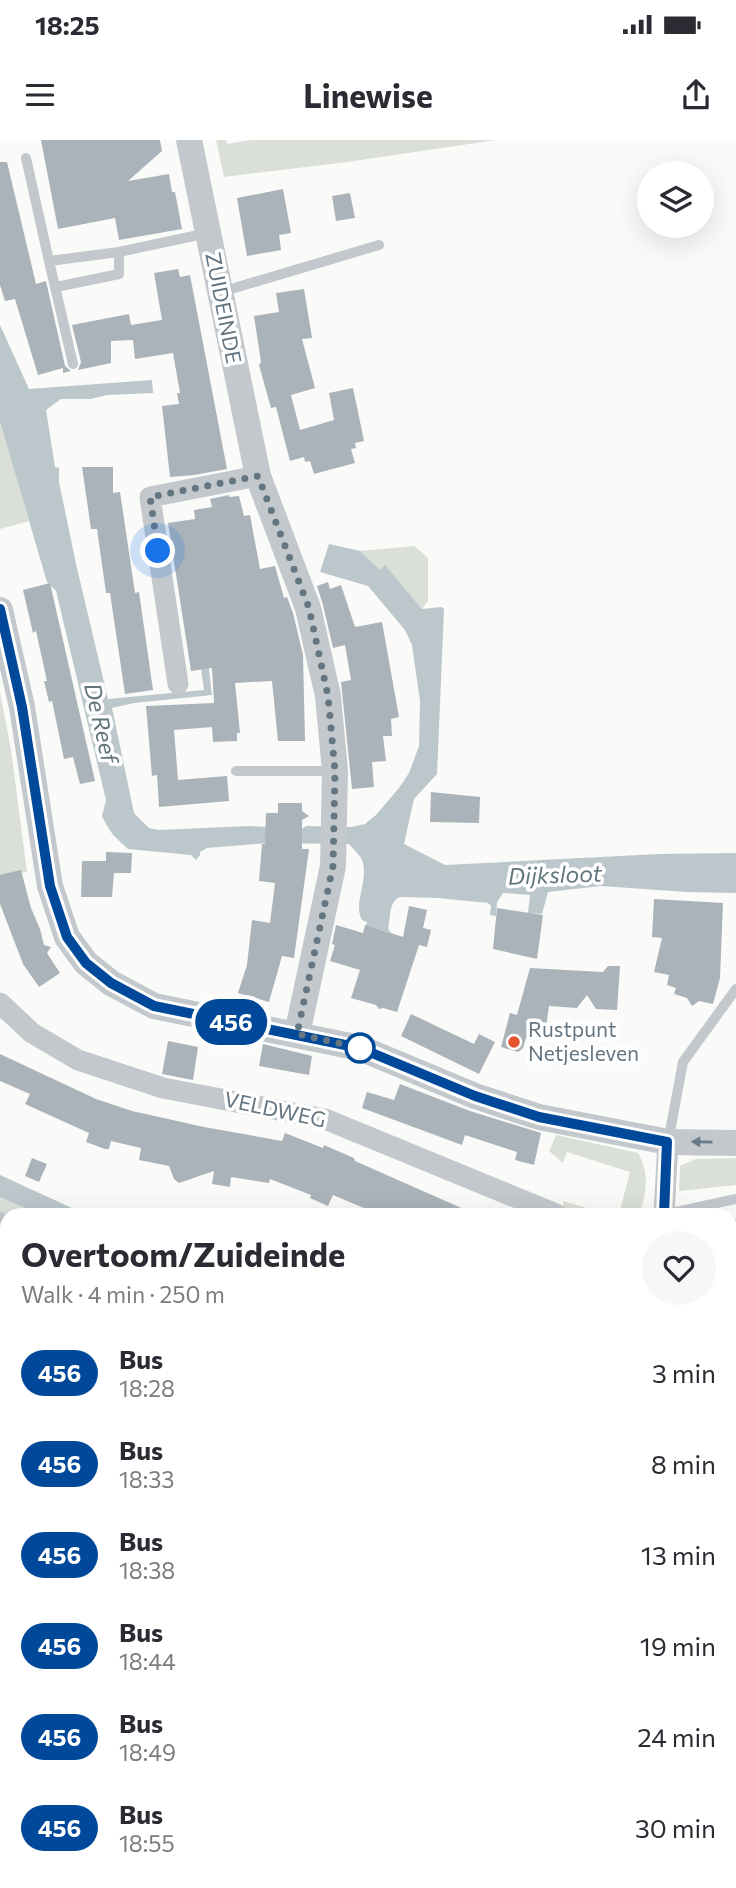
<!DOCTYPE html>
<html lang="en">
<head>
<meta charset="utf-8">
<style>
  body { margin:0; font-family:Commissioner,sans-serif; background:#f7f7f7; color:#2b2b33; height:100vh; display:flex; flex-direction:column; font-size:26px; white-space:nowrap }
  * { box-sizing:border-box; margin:0 }
  p { font-size:23px; color:#7c7c81 }
  .icon { flex:none; width:38px; height:38px; fill:none; stroke:currentColor; stroke-width:2; stroke-linecap:round; stroke-linejoin:round }
  .map { position:relative; flex:1; overflow:hidden }
  .drawer { position:absolute; left:0px; top:1068px; width:737px; height:681px; display:flex; flex-direction:column; background:#fff; border-radius:21px 21px 0 0; box-shadow:0 7px 28px #0002 }
  .drawer>* { flex:none }
  .badge { padding:0 14px; border-radius:23px; font-size:24px; line-height:46px }
  .buttons { position:absolute; left:637px; top:21px; display:grid; gap:14px }
  .buttons a { display:grid; place-items:center; width:77px; height:77px; border-radius:50%; background:#fff; box-shadow:0 7px 28px #0002; font-size:35px }
  .you { position:absolute; width:35px; height:35px; margin:-18px; border:5px solid #fff; border-radius:50%; background:#1a73e8; box-shadow:0 0 0 10px #1a73e833 }
  .map>.badge { position:absolute; translate:-50% -50%; box-shadow:0 0 0 4px #fff }
  .round { display:grid; place-items:center; flex:none; width:74px; height:74px; border-radius:37px; background:#f7f7f7 }
  .overview { display:flex; align-items:center; justify-content:space-between; height:119px; padding:0 21px }
  h1 { font-size:33px; font-weight:700; line-height:52px }
  ul { padding:0; list-style:none }
  li { display:flex; align-items:center; gap:21px; height:91px; padding:0 21px }
  li div { flex:1 }
  li b { display:block; font-size:26px }
  li em { font-style:normal }
  li .badge { min-width:77px; font-weight:700; text-align:center }
  .status { display:flex; justify-content:space-between; align-items:center; height:49px; padding:0 35px; background:#fff; direction:ltr }
  .status svg { height:19px; fill:currentColor }
  header { display:flex; justify-content:space-between; align-items:center; height:91px; padding:0 21px; background:#fff; font-size:32px; font-weight:700 }
  .map>svg:first-child { display:block }
  .built { fill:#e8e9e9 }
  .green { fill:#dadfd7 }
  .water { fill:#bbc7cb }
  .building { fill:#aab3b9 }
  .lines { fill:none; stroke-linecap:round; stroke-linejoin:round }
  .primary-casing { stroke:#b5babe; stroke-width:37 }
  .service { stroke:#c3c8cc; stroke-width:10 }
  .minor { stroke:#c3c8cc; stroke-width:21 }
  .tertiary { stroke:#c3c8cc; stroke-width:26 }
  .primary { stroke:#fff; stroke-width:33 }
  .oneway { fill:#6a7a87 }
  .line-casing { stroke:#fff; stroke-width:16 }
  .line { stroke:#004899; stroke-width:10 }
  .walk { stroke:#657683; stroke-width:7; stroke-dasharray:0 12.6 }
  .poi-dot { fill:#e4572e; stroke:#fff; stroke-width:2.5 }
  .stop-dot { fill:#fff; stroke:#004899; stroke-width:3.5 }
  .labels { text-anchor:middle; stroke-width:7; stroke-linejoin:round; paint-order:stroke }
  .street-label { font-size:21px; fill:#657683; stroke:#fff }
  .poi-label { font-size:21px; fill:#657683; stroke:#fff; text-anchor:start }
  .water-label { font-size:23px; font-style:italic; fill:#60757c; stroke:#fff }
</style>
</head>
<body>
<div class="status"><b>18:25</b><svg viewBox="0 0 49 12"><path d="M0 12V9h3v3zM5 12V6h3v6zM10 12V3h3v9zM15 12V0h3v12zM26 1h20v11H26zM47 4h2v5h-2z"/></svg></div>
<header><svg class="icon" aria-label="menu" viewBox="0 0 24 24"><path d="M4 6h16M4 12h16M4 18h16"/></svg>Linewise<svg class="icon" aria-label="share" viewBox="0 0 24 24"><path d="M12 15V3M7 8l5-5 5 5M5 13v7h14v-7"/></svg></header>
<div class="map">
<svg width="736" height="1748" viewBox="0 0 736 1748">
  <rect width="100%" height="100%" fill="#fafaf8"/>
  <path class="built" d="M0 1217 7 1220V1741H623L622 1748H0Z"/>
  <path class="green" d="M216 0H226L227 4 252 0H496L347 22 224 37Z
    M0 282 29 381 0 389Z
    M414 406 428 418V461L422 469 385 426 380 430 360 411Z
    M0 552 11 610 27 732 0 736Z
    M556 995 638 1013C650 1034 646 1052 640 1074H619L630 1032 567 1012 563 1023 549 1011Z
    M736 1018V1045L679 1051 680 1026 696 1019Z
    M0 1057 38 1074H7V1191L0 1187Z
    M563 1061 607 1074H580L563 1068Z
    M730 1266 736 1273V1418L730 1414Z
    M0 1498 7 1501V1547L0 1543Z
    M0 1571 7 1574V1631L0 1627Z
    M0 1666 7 1670V1697L0 1693Z
    M22 1741H71L86 1748H18Z
    M98 1741H157L175 1748H113Z
    M261 1741H623L622 1748H284Z
    M661 1741H712L713 1748H660Z"/>
  <path class="water" d="M0 185 29 249 152 240 153 253 107 255 91 259H61L46 270 55 327 59 328V342L76 424 108 559 204 550 187 433 199 447 212 555 134 563 112 568 134 673 149 688 159 690 249 686 302 689 306 686 351 687 365 684 376 675 399 648 409 633 419 606 420 561 412 505 405 490 368 446 320 432 329 404 360 411 380 430 385 425 422 469 442 467 444 469 437 634 414 659 404 704 445 725 659 714 736 713V753L686 752 601 746 548 752 542 774 528 773 530 755 503 753 497 762 496 776 490 775 491 766 488 763 438 758 400 757C388 762 391 778 388 789L392 793 366 786 367 782 362 780C352 762 371 738 361 718 358 713 353 709 349 704L268 703 207 708 200 712V715L196 720 191 715 128 709 113 695 106 684 102 676 106 660 56 451 47 442 0 282Z
    M0 1035 85 1074H38L0 1057Z
    M736 1080V1122L730 1123V1083Z
    M0 1187 7 1191V1220L0 1217Z
    M730 1437 736 1439V1470L730 1473Z
    M0 1452 7 1455V1501L0 1498Z
    M0 1627 7 1631V1670L0 1666Z
    M157 1741H261L284 1748H175Z"/>
  <path class="building" d="M41 0H160L162 11 128 41 169 34 172 52H175L182 89 119 100 115 78 58 89Z
    M0 22H7L36 144 46 141 65 226 71 231 63 233V228L38 235 15 159 5 161 0 145Z
    M283 49 291 93 279 95 281 110 247 116 237 58Z
    M350 53 355 78 336 81 332 56Z
    M178 129 180 137 190 135 227 329 194 335 170 337 162 266 179 264 177 253H180L173 213 135 219 133 200 111 201V223L78 230 81 222 72 185 129 174 131 185 162 180 154 133Z
    M304 149 312 198 302 199 315 248 291 255 300 290 334 280 329 253 353 248 364 301 355 303 356 308 351 309 355 323 314 334 310 321 305 322 304 317 290 321 276 267 271 268 259 225 261 222 254 176 279 172 276 153Z
    M82 327H113V353L120 352 135 453 139 452 153 550 125 554 110 453H106L97 389H91Z
    M229 355V357L239 356 244 376 250 375 260 429 275 426 284 458 287 457 293 473 303 515 305 601H278L272 541 235 543 240 593H237V601L213 602 212 587 174 590 178 640 227 636 229 661 159 667 157 635 152 636 146 566 214 563 212 528 191 531 168 383 195 379 194 370 212 367 210 359Z
    M328 442 330 449 341 445 355 487 382 482 399 577 391 579 392 596H383L386 621 372 622 374 647 352 649 341 542 351 540 345 505 333 508 323 465 317 446Z
    M50 443 95 641 80 644 73 617 64 619 52 561 49 562 44 541H47L36 491 33 493 23 450Z
    M431 652 480 657 479 683 430 682Z
    M278 663H302V671L309 676 302 680V709H309L294 818 282 816 269 862 238 853 247 825 252 780 270 783 275 743 259 741 262 704H265L266 673H278Z
    M106 712 132 713 131 733H114L112 757H81L82 721H106Z
    M21 730 31 768 40 789 44 805 51 807 47 813 60 833 39 847 23 824 0 764V735Z
    M654 759 723 763 720 838 713 864 699 861 692 866 687 858 674 854 676 848 667 845 669 835 654 832 662 798 652 797Z
    M409 766 427 770 423 788 431 790 427 807 419 805 397 872 383 868 379 869 376 865 351 858 360 830 330 821 335 805 332 804 336 785 363 793 365 785 403 797Z
    M497 768 543 775 537 819 493 809Z
    M608 826H620L617 870 596 869 587 855 577 868 549 866 545 895 532 893 530 899 526 898 523 908 518 912 501 907 510 873 517 875 530 828 603 832Z
    M411 874 474 904 479 894 495 902 479 934 401 896Z
    M168 901 198 907 193 940 162 934Z
    M263 904 312 916 309 935 259 926Z
    M0 914 96 959 132 971 204 987 282 1001 285 993 323 1008 324 1005 354 1018 355 1021 475 1074H378L333 1055 328 1066 310 1058 311 1055 270 1039 269 1043 231 1037 230 1047 212 1044 214 1031 179 1043 174 1039 169 1026 139 1020 141 1008 111 1001 109 1009H105L86 1002 89 993 25 964 30 954 0 941Z
    M400 944 470 971 541 993 534 1025 515 1020 517 1012 465 995 462 1005 362 968 367 952 394 960Z
    M32 1018 47 1024 39 1042 25 1036Z"/>
  <g class="lines">
    <defs>
      <path id="primary" d="M0 1556 7 1560
        M730 1720 736 1719"/>
    </defs>
    <use href="#primary" class="primary-casing"/>
    <path class="service" d="M26 18 49 121 119 112
      M49 121 73 224
      M56 147 119 134V112L208 93
      M221 152 379 105
      M236 631H335
      M668 1002 683 922 736 849
      M667 1074 736 1059
      M0 1077 7 1080
      M730 1421 736 1423
      M0 1439 7 1443
      M0 1725 7 1729
      M10 1748 12 1741"/>
    <path class="minor" d="M178 544 150 357 258 336
      M0 863 32 893 78 920 163 948 325 979 556 1074
      M664 1074 668 1002
      M730 1258 736 1266
      M0 1407 7 1410
      M628 1748 629 1741"/>
    <path class="tertiary" d="M189 0 258 336 308 468 328 556 335 631 333 726 297 894
      M0 470 22 567 50 746 67 797 86 823 111 843 154 866 360 908 475 956 539 977 668 1002 736 1003"/>
    <use href="#primary" class="primary"/>
  </g>
  <defs><path id="oneway-solid" d="M-6-.8H1V-3.2L6.5 0L1 3.2V.8H-6Z" transform="scale(1.75)"/></defs>
  <use class="oneway" href="#oneway-solid" transform="translate(702 1002) rotate(-179)"/>
  <g class="lines">
    <defs>
      <path id="line" d="M0 469 22 567 50 746 67 797 86 823 111 843 154 866 360 908 475 956 539 977 667 1002 664 1074"/>
    </defs>
    <use href="#line" class="line-casing"/>
    <use href="#line" class="line"/>
    <path class="walk" d="M158 411 150 357 258 336 309 468 328 556 335 631 333 726 297 894 360 908"/>
  </g>
  <circle class="poi-dot" cx="514" cy="902" r="7"/>
  <circle class="stop-dot" cx="360" cy="908" r="14"/>
  <g class="labels">
    <g class="street-label">
      <text transform="translate(223 168) rotate(79)" y="7">ZUIDEINDE</text>
      <text transform="translate(275 970) rotate(12)" y="7">VELDWEG</text>
    </g>
    <g class="poi-label">
      <text x="528" y="897">Rustpunt<tspan x="528" dy="24">Netjesleven</tspan></text>
    </g>
    <g class="water-label">
      <text transform="translate(101 583) rotate(77)" y="8">De Reef</text>
      <text transform="translate(555 735) rotate(-2)" y="8">Dijksloot</text>
    </g>
  </g>
</svg>
<div class="buttons">
<a><svg class="icon" aria-label="layers" viewBox="0 0 24 24"><path d="M12 4l9 5-9 5-9-5zM3 14l9 5 9-5"/></svg></a>
</div>
<div class="you" style="left:158px;top:411px"></div>
<b class="badge" style="left:231px;top:882px;background:#004899;color:#fff">456</b>
<section class="drawer">
<div class="overview"><div><h1>Overtoom/Zuideinde</h1><p>Walk · 4 min · 250 m</p></div><a class="round"><svg class="icon" aria-label="heart" viewBox="0 0 24 24"><path d="M12 20l-8-8c-3-5 5-10 8-4 3-6 11-1 8 4z"/></svg></a></div>
<ul>
<li><span class="badge" style="background:#004899;color:#fff">456</span><div><b>Bus</b><p>18:28</p></div><em>3 min</em></li>
<li><span class="badge" style="background:#004899;color:#fff">456</span><div><b>Bus</b><p>18:33</p></div><em>8 min</em></li>
<li><span class="badge" style="background:#004899;color:#fff">456</span><div><b>Bus</b><p>18:38</p></div><em>13 min</em></li>
<li><span class="badge" style="background:#004899;color:#fff">456</span><div><b>Bus</b><p>18:44</p></div><em>19 min</em></li>
<li><span class="badge" style="background:#004899;color:#fff">456</span><div><b>Bus</b><p>18:49</p></div><em>24 min</em></li>
<li><span class="badge" style="background:#004899;color:#fff">456</span><div><b>Bus</b><p>18:55</p></div><em>30 min</em></li>
</ul>
</section>
</div>
</body>
</html>
